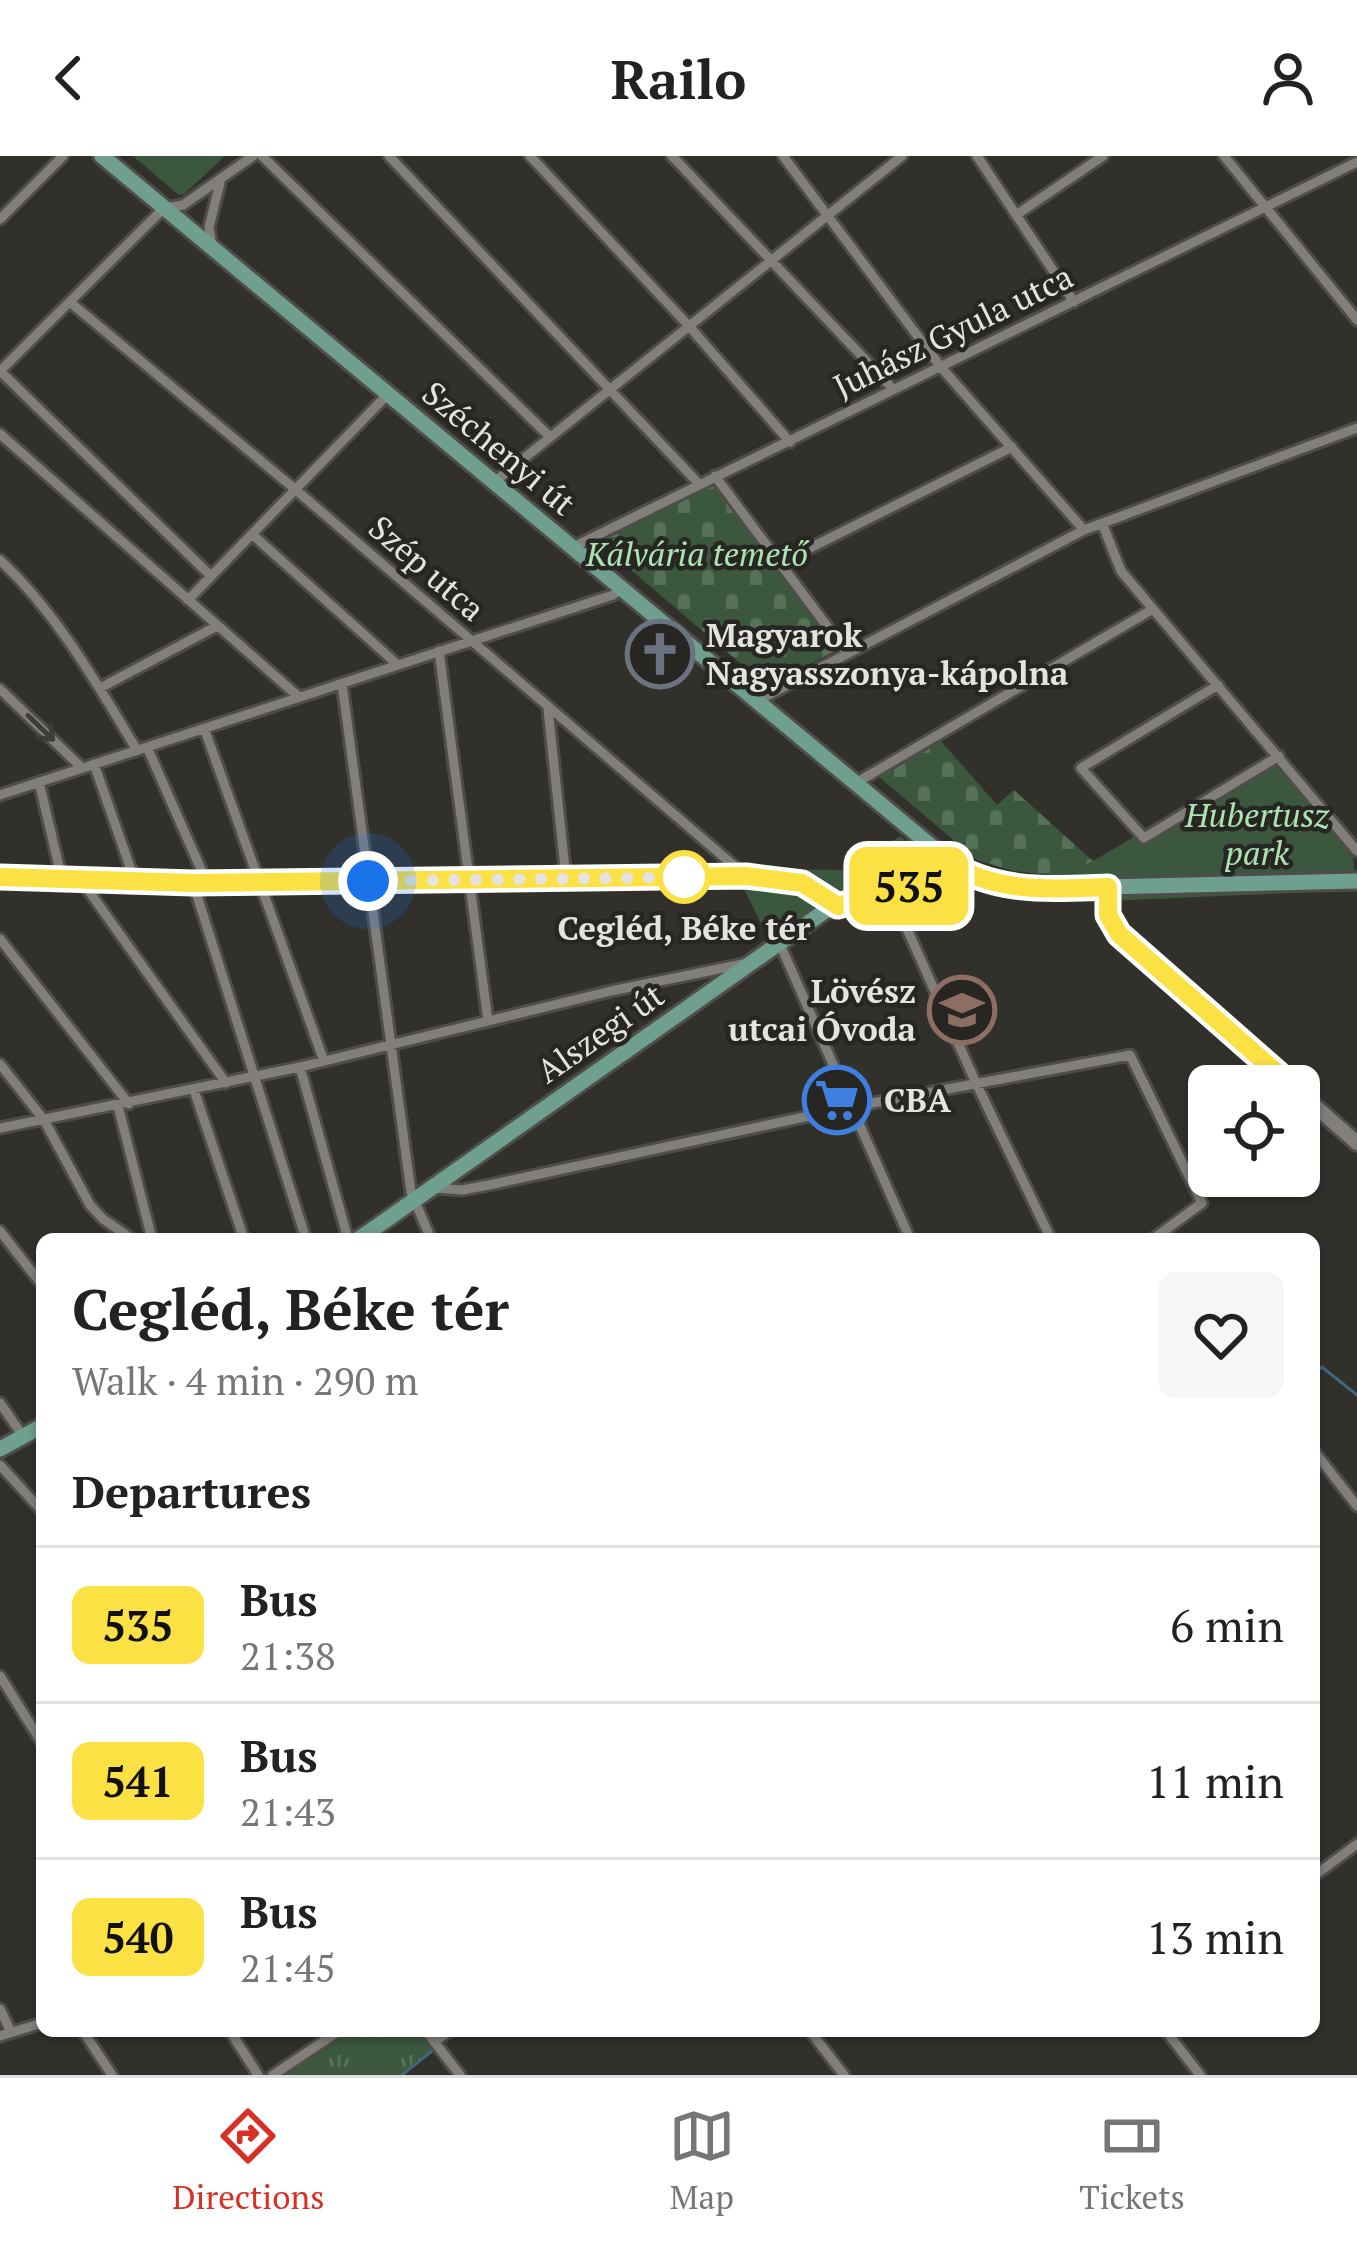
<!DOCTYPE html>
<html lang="en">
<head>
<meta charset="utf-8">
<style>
  body { margin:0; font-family:"PT Serif",serif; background:#f6f6f6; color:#222; height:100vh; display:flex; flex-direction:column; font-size:45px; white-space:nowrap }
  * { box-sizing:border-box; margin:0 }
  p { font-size:39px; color:#767676 }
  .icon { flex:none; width:66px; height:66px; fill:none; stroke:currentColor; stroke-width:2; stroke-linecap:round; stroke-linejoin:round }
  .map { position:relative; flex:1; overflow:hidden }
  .details { position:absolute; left:36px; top:1077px; width:1284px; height:804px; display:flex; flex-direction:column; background:#fff; border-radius:18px; box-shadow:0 3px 9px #0004 }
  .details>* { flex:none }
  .badge { padding:0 24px; border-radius:18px; font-size:42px; line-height:78px }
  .fabs { position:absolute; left:1188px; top:909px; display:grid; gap:24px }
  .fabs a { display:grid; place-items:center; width:132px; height:132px; border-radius:18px; background:#fff; box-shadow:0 3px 9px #0004; font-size:60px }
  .you { position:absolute; width:60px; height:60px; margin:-30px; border:9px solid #fff; border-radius:50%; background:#1a73e8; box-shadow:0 0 0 18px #1a73e833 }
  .map>.badge { position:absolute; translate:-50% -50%; box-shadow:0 0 0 6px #fff }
  h2 { padding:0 36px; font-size:45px; line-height:108px }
  .round { display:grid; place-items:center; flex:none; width:126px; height:126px; border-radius:18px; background:#f6f6f6 }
  .overview { display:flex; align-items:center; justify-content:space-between; height:204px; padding:0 36px }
  h1 { font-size:57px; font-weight:700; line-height:90px }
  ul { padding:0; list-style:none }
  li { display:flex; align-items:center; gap:36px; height:156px; padding:0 36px; border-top:3px solid #e0e0e0 }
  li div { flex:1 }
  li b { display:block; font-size:45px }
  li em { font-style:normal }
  li .badge { min-width:132px; font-weight:700; text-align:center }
  header { display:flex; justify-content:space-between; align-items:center; height:156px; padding:0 36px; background:#fff; font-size:54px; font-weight:700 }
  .tab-bar { display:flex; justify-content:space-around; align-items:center; height:168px; border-top:3px solid #e0e0e0; background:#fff; font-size:33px; color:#767676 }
  .tab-bar a { display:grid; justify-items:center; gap:6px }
  .tab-bar .selected { color:#d93025 }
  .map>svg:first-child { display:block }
  .grass { fill:url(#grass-tufts) }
  .cemetery { fill:url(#cemetery-stones) }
  .park { fill:#3b583f }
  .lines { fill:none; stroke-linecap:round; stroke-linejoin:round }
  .stream { stroke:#40667d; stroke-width:3 }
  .street-casing { stroke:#4f4d49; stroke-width:15 }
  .secondary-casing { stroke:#4f4d49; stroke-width:20 }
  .primary-casing { stroke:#4f4d49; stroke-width:21 }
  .street { stroke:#827f7a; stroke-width:9 }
  .secondary { stroke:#827f7a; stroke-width:14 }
  .primary { stroke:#6e9f8f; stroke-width:15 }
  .oneway { stroke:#3e3c38 }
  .line-casing { stroke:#fff; stroke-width:27 }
  .line { stroke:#fbe143; stroke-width:18 }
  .walk { stroke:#e4e3e0; stroke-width:12; stroke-dasharray:0 21.6 }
  .stop-dot { fill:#fff; stroke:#fbe143; stroke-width:6 }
  .labels { text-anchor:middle; stroke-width:9; stroke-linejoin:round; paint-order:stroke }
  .street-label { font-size:33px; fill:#e4e3e0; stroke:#282622 }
  .park-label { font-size:33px; font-style:italic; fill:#ace3b2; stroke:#282622 }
  .poi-label { font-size:33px; font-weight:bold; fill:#e4e3e0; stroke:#282622; text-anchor:start }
  .stop-label { font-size:33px; font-weight:bold; fill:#e4e3e0; stroke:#282622 }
</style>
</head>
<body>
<header><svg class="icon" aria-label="back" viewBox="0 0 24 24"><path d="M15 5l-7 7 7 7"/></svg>Railo<svg class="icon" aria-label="person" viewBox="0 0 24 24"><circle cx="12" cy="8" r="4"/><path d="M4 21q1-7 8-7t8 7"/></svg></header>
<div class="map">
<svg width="1357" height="1919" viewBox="0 0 1357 1919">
  <defs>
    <pattern id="grass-tufts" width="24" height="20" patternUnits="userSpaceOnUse" patternTransform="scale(3)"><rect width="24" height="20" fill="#3b583f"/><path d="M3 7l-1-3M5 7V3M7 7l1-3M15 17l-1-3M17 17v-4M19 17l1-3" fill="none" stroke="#57705a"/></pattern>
    <pattern id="cemetery-stones" width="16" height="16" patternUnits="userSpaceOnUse" patternTransform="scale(3)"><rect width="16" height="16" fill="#3b583f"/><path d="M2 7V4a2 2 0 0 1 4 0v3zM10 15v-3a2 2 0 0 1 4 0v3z" fill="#57705a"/></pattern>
  </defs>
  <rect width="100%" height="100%" fill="#32302b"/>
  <path class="grass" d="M342 1875H457L404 1919H277Z"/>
  <path class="cemetery" d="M714 329 839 493 767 530 597 385Z
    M940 584 997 649 1014 634 1093 705 1066 721 1013 715 977 704 878 620Z"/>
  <path class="park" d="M133 0H225L184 38 179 39Z
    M1271 600 1352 693 1357 734 1107 745 1064 743 1066 721Z
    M900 680 919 696 921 714 909 726 838 744 808 724 761 713 851 714Z
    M741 727 798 731 823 746V752L770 785Z"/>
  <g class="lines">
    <path class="stream" d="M1314 1217 1322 1211 1357 1239
      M402 1919 457 1875"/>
    <defs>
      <path id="street" d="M262 0 548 279
        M389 0 699 328
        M530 0 688 169 790 286
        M672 0 893 233
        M783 0 940 210 1084 374
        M977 0 1074 146
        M1224 0 1357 164
        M1016 59 1103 0
        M0 63 63 0
        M212 92 209 71 220 27
        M71 147 296 334 746 720
        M0 215 164 52 183 49 253 0
        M0 215 211 420
        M0 278 299 541
        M715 320 847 497
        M493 327 902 0
        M1102 367 1121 415 1357 695
        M253 379 398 509
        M571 392 1357 6
        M0 404C57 457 97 528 137 594
        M780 407 1012 291
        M188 444 388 238
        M439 495 488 865
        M342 528 411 1036 431 1083
        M1218 529 1081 612 1144 682 1279 600
        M100 532 217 470
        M0 533 82 612
        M757 545 1084 374 1357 272
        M548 553 566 722
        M204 572 324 905
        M147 591 207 727
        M94 608 135 725
        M39 626 62 723
        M854 628 1153 453
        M0 639 613 439 621 433
        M0 721 193 727 746 720 802 727 839 750
        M81 724 226 927
        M193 727 306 1083
        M890 735 976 927 1051 1083
        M0 783 129 948
        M779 786 910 1083
        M0 908 44 964 90 1049 103 1063 132 1083
        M300 911 348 1083
        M194 934 244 1083
        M118 950 152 1083
        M0 972 300 911 611 835 743 808
        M435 1032 462 1034 489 1029 851 951 1130 899 1202 1047 1153 1083
        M0 1075 42 1129
        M0 1247 23 1280
        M1314 1295 1357 1350
        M0 1309 42 1355
        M0 1520 42 1587
        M1314 1720 1357 1688
        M0 1853 11 1876
        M83 1875 112 1919
        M230 1875 258 1919
        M426 1875 460 1919
        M810 1875 844 1919
        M1166 1875 1200 1919
        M0 1880 42 1867
        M434 1886 449 1875
        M273 1919 339 1875"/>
      <path id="secondary" d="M1108 732V759L1119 778 1292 930
        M1299 936 1357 987"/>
      <path id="primary" d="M102 0 960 714 1021 733 1357 725
        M359 1083 825 755 911 729 945 703
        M0 1293 42 1270"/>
    </defs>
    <use href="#street" class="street-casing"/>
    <use href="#secondary" class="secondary-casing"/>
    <use href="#primary" class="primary-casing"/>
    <use href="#street" class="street"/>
    <use href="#secondary" class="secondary"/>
    <use href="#primary" class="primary"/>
  </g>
  <defs><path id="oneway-shaft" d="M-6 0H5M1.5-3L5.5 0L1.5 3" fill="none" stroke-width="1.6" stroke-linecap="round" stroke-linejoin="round" transform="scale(3)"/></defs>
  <use class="oneway" href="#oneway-shaft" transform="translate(41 572) rotate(44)"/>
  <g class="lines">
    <defs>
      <path id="line" d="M0 721 193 727 746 720 802 727 838 750 911 729 945 704C995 738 1049 733 1108 731V759L1119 778 1292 930"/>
    </defs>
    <use href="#line" class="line-casing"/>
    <use href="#line" class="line"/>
    <path class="walk" d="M368 725 701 721H684"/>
  </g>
  <defs>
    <symbol id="church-ring" viewBox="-11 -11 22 22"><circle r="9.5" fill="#282622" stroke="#6b7280" stroke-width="1.5"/><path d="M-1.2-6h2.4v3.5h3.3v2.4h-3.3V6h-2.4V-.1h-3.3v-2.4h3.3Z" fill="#6b7280"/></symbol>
    <symbol id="school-ring" viewBox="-11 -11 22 22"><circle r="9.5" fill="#282622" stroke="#8d6e63" stroke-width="1.5"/><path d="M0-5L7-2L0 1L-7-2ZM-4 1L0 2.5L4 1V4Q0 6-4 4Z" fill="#8d6e63"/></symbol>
    <symbol id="supermarket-ring" viewBox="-11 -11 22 22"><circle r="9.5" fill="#282622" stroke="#3f7fe0" stroke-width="1.5"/><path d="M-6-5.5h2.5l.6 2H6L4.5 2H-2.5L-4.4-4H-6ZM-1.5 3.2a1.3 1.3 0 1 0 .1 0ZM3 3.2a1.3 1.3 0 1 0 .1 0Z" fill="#3f7fe0"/></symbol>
  </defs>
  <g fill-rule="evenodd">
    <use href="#church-ring" x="622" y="460" width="76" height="76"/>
    <use href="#school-ring" x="924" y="816" width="76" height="76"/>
    <use href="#supermarket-ring" x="799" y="906" width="76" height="76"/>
  </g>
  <circle class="stop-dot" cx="684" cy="721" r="24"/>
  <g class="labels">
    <g class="street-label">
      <text transform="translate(953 175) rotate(-26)" y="12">Juhász Gyula utca</text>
      <text transform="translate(499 292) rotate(40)" y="12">Széchenyi út</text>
      <text transform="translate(427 412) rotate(41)" y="12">Szép utca</text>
      <text transform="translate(600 877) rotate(-35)" y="12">Alszegi út</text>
    </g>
    <g class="park-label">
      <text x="697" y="410">Kálvária temető</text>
      <text x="1257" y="671">Hubertusz<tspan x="1257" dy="38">park</tspan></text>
    </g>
    <g class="poi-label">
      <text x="706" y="491">Magyarok<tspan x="706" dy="38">Nagyasszonya-kápolna</tspan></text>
      <text x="916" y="847" text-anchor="end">Lövész<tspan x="916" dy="38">utcai Óvoda</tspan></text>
      <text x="884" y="956">CBA</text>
    </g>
    <g class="stop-label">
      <text x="684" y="784">Cegléd, Béke tér</text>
    </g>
  </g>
</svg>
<div class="fabs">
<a><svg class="icon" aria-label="locate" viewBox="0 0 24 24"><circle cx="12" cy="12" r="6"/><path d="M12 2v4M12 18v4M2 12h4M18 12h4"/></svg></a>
</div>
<div class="you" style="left:368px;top:725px"></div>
<b class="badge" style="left:909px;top:730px;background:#fbe143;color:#111">535</b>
<section class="details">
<div class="overview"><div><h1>Cegléd, Béke tér</h1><p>Walk · 4 min · 290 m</p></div><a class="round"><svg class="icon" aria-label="heart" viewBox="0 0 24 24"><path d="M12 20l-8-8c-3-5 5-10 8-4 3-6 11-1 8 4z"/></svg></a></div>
<h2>Departures</h2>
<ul>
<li><span class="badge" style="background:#fbe143;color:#111">535</span><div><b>Bus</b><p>21:38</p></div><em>6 min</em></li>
<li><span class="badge" style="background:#fbe143;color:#111">541</span><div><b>Bus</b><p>21:43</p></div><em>11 min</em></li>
<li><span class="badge" style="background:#fbe143;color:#111">540</span><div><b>Bus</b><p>21:45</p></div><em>13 min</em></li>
</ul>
</section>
</div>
<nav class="tab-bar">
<a class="selected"><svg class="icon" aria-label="directions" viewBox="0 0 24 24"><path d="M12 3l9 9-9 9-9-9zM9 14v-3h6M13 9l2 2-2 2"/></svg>Directions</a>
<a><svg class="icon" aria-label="map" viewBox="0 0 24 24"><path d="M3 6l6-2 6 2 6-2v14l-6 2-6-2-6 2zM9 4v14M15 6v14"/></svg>Map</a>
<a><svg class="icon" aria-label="tickets" viewBox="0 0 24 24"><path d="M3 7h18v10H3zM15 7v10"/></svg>Tickets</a>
</nav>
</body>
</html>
